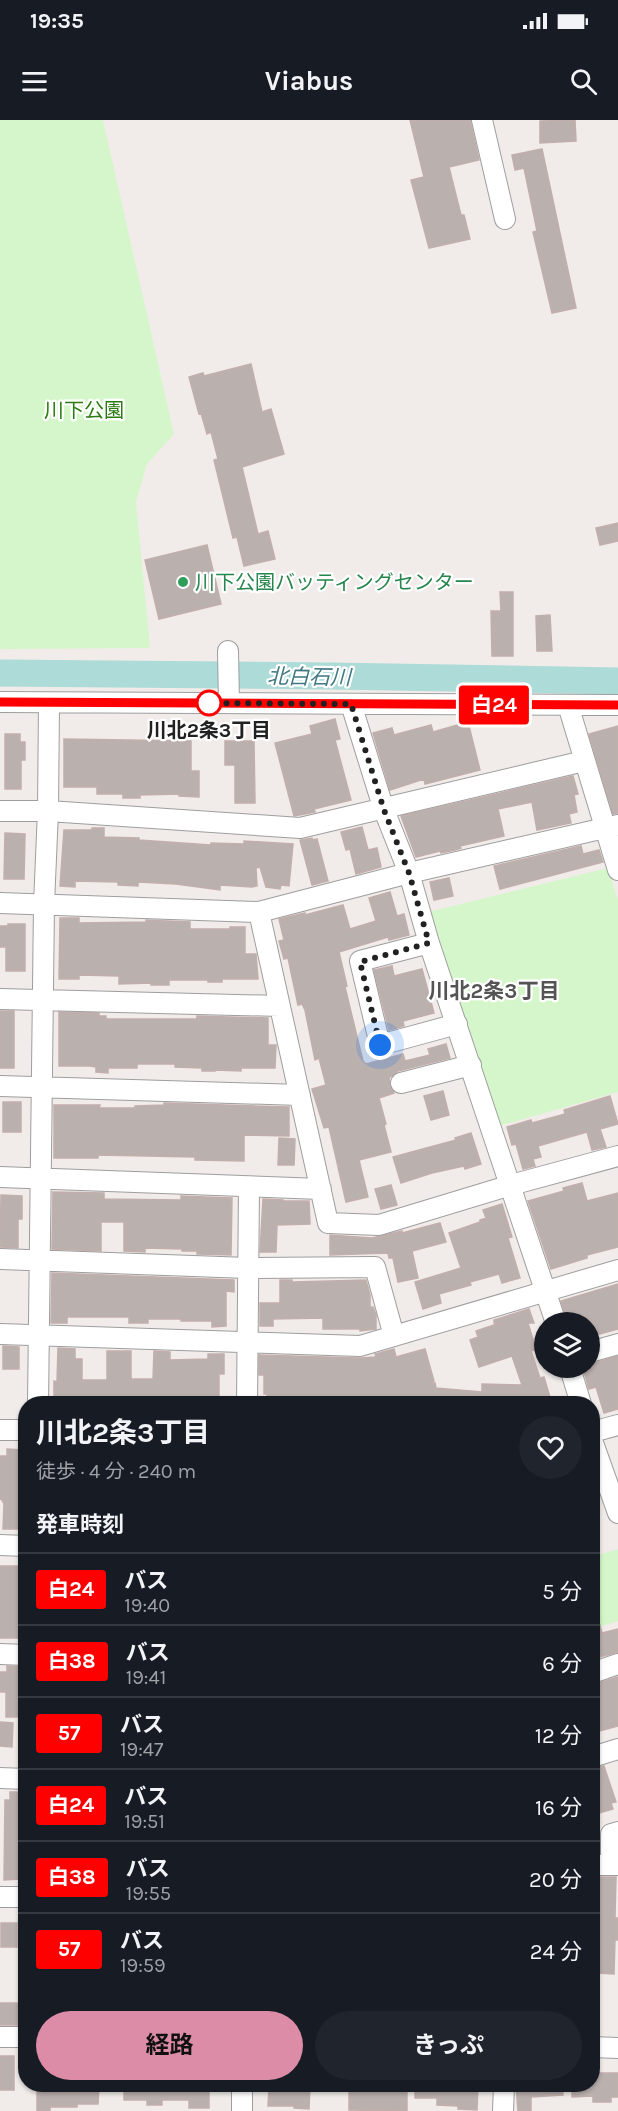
<!DOCTYPE html>
<html lang="ja">
<head>
<meta charset="utf-8">
<style>
  body { margin:0; font-family:Karla,"Noto Sans JP",sans-serif; background:#20242c; color:#f1f3f6; height:100vh; display:flex; flex-direction:column; font-size:22px; white-space:nowrap }
  * { box-sizing:border-box; margin:0 }
  p { font-size:20px; color:#9ea1a6 }
  .icon { flex:none; width:33px; height:33px; fill:none; stroke:currentColor; stroke-width:2; stroke-linecap:round; stroke-linejoin:round }
  .map { position:relative; flex:1; overflow:hidden }
  .panel { position:absolute; left:18px; top:1276px; width:582px; height:696px; display:flex; flex-direction:column; background:#171b24; border-radius:24px; box-shadow:0 2px 4px #0004 }
  .panel>* { flex:none }
  .badge { padding:0 12px; border-radius:4px; font-size:21px; line-height:39px }
  .tools { position:absolute; left:534px; top:1192px; display:grid; gap:12px }
  .tools a { display:grid; place-items:center; width:66px; height:66px; border-radius:50%; background:#171b24; box-shadow:0 2px 4px #0004; font-size:30px }
  .you { position:absolute; width:30px; height:30px; margin:-15px; border:4px solid #fff; border-radius:50%; background:#1a73e8; box-shadow:0 0 0 9px #1a73e833 }
  .map>.badge { position:absolute; translate:-50% -50%; box-shadow:0 0 0 3px #fff }
  h2 { padding:0 18px; font-size:22px; line-height:54px }
  .round { display:grid; place-items:center; flex:none; width:63px; height:63px; border-radius:32px; background:#20242c }
  .head { display:flex; align-items:center; justify-content:space-between; height:102px; padding:0 18px }
  h1 { font-size:28px; font-weight:700; line-height:45px }
  .primary-button { display:flex; gap:12px; margin-top:auto; padding:12px 18px }
  .primary-button a { flex:1; height:69px; border-radius:36px; background:#dd8ca7; color:#111; font-size:24px; font-weight:700; line-height:69px; text-align:center }
  .primary-button a+a { background:#20242c; color:#f1f3f6 }
  ul { padding:0; list-style:none }
  li { display:flex; align-items:center; gap:18px; height:72px; padding:0 18px; border-top:2px solid #363941 }
  li div { flex:1 }
  li b { display:block; font-size:22px }
  li em { font-style:normal }
  li .badge { min-width:66px; font-weight:700; text-align:center }
  .status { display:flex; justify-content:space-between; align-items:center; height:42px; padding:0 30px; background:#171b24; direction:ltr }
  .status svg { height:16px; fill:currentColor }
  header { display:flex; justify-content:space-between; align-items:center; height:78px; padding:0 18px; background:#171b24; font-size:27px; font-weight:700 }
  .map>svg:first-child { display:block }
  .park { fill:#d5f6ca }
  .lines { fill:none; stroke-linecap:round; stroke-linejoin:round }
  .river { stroke:#addbd7; stroke-width:27 }
  .building { fill:#bab0ae; stroke:#c2afac; stroke-width:1.5 }
  .minor-casing { stroke:#9e9e9e; stroke-width:22 }
  .minor { stroke:#fff; stroke-width:20 }
  .line-casing { stroke:#fff; stroke-width:14 }
  .line { stroke:#f00; stroke-width:9 }
  .walk { stroke:#212121; stroke-width:6; stroke-dasharray:0 10.8 }
  .leisure-dot { fill:#2e9e5b; stroke:#fff; stroke-width:2 }
  .stop-dot { fill:#fff; stroke:#f00; stroke-width:3 }
  .labels { text-anchor:middle; stroke-width:4.5; stroke-linejoin:round; paint-order:stroke }
  .park-label { font-size:20px; fill:#2c7b14; stroke:#fff }
  .leisure-label { font-size:20px; fill:#27864d; stroke:#fff; text-anchor:start }
  .stop-label { font-size:20px; font-weight:bold; fill:#212121; stroke:#fff }
  .water-label { font-size:21px; font-style:italic; fill:#427884; stroke:#fff }
  .neighbourhood-label { font-size:21px; font-weight:bold; fill:#545454; stroke:#fff }
</style>
</head>
<body>
<div class="status"><b>19:35</b><svg viewBox="0 0 49 12"><path d="M0 12V9h3v3zM5 12V6h3v6zM10 12V3h3v9zM15 12V0h3v12zM26 1h20v11H26zM47 4h2v5h-2z"/></svg></div>
<header><svg class="icon" aria-label="menu" viewBox="0 0 24 24"><path d="M4 6h16M4 12h16M4 18h16"/></svg>Viabus<svg class="icon" aria-label="search" viewBox="0 0 24 24"><circle cx="10" cy="10" r="6"/><path d="M15 15l6 6"/></svg></header>
<div class="map">
<svg width="618" height="1991" viewBox="0 0 618 1991">
  <rect width="100%" height="100%" fill="#f1ece9"/>
  <path class="park" d="M0 0H103L174 314 147 344 136 382 150 528 0 529Z
    M608 748 618 781V972L499 1006 428 792Z
    M618 1429V1501L593 1509 592 1437Z"/>
  <g class="lines">
    <path class="river" d="M0 553 332 556 618 561"/>
  </g>
  <path class="building" d="M410 0H470L479 40 449 47 461 95H464L470 119 429 128 411 60 424 57Z
    M575 0 576 21 540 23V1Z
    M542 29 576 188 552 193 533 112 537 111 524 48 515 50 512 35Z
    M251 244 262 292 271 289 284 334 242 347 258 414 268 411 275 439 244 446 237 417 233 418 214 340 218 339 211 312 207 314 201 293 199 294 189 257 203 253 204 256Z
    M618 403V421L600 425 596 408Z
    M207 425 221 484 159 499 145 440Z
    M500 472H513V536H492L491 491H501Z
    M550 495 552 531H537L536 496Z
    M335 599 340 619 335 620 351 680 314 689 315 692 305 694 294 696 275 623 312 614 310 606Z
    M468 602 480 650 425 664 424 659 390 670 373 613 392 608 394 615 431 605 433 612Z
    M618 606V693L613 694 589 614Z
    M5 614H20V622H25V640H21V669H5Z
    M64 619 191 621V651H199V677L179 676V674L140 675V678H123V674H97V667H64Z
    M225 621H254L255 683H235V645H225Z
    M573 656 578 674 574 675 577 692 569 694 571 703 537 710 532 682 498 689 504 716 460 726 461 728 455 730 441 733 440 731 416 737 401 696Z
    M362 707 368 730 377 728 381 747 356 754 350 729 346 730 341 712Z
    M92 708H104V717L139 718V720L211 725V723L244 724V721L293 724 289 766 281 765 280 769 266 767 260 747 256 748 257 766 252 767 220 765V770L176 764 138 762V766L118 765V762L75 761V767L60 766 64 710H92Z
    M5 713 25 714 24 759H4Z
    M312 718 313 720 317 719 328 761 312 765 300 720Z
    M581 726 583 734 599 730 603 742 500 769 494 746Z
    M449 758 453 776 434 780 430 762Z
    M390 772 397 796 404 794 409 815 389 820 388 817 339 832 347 866 345 867 363 941 366 944 403 934 405 941 430 935 428 929 446 924 450 938 398 951 389 958 390 967 394 973 379 978 386 1004 384 1005 391 1032 359 1040 368 1077 346 1082 329 1007 324 1008 312 969 326 965 319 938 315 940 305 890 302 884 298 885 288 838 284 839 279 821 284 820 279 799 305 793V795L343 785 350 809 376 801 369 778Z
    M60 798H79V803L146 802V800L190 802V809H230V807H245V834H256L258 859H222V862H208V860H169V865H151V863L119 864V856L79 855V859H59Z
    M8 804H25V851H6V827H0V806H8Z
    M392 846 394 856 422 849 434 893 403 901 404 906 389 910 374 850Z
    M0 891H14V948H0Z
    M59 892 99 893V896H106V899H197V896L268 898V925H276L275 948H241V951L215 950V951H202V948L175 947V944H137V948H108V953L96 952V947L90 946H59Z
    M443 971 449 995 431 1000 424 976Z
    M610 976 618 1004 600 1009 606 1027 592 1030 587 1012 538 1026 541 1037 533 1039 535 1046 523 1049 516 1024 512 1025 507 1007 531 1000 532 1003 565 994 564 990Z
    M3 982H21V1012H3Z
    M164 983 289 987V1016L244 1015V1041L195 1040V1037L98 1035V1038H54V985H100L99 988H135V986L164 985Z
    M471 1013 481 1044 465 1049 464 1046 432 1053 401 1063 393 1037 456 1020 455 1018Z
    M279 1018 295 1019 294 1045H278Z
    M582 1063 587 1081 618 1073V1127L587 1135V1138L551 1149 528 1081 564 1071 563 1068Z
    M391 1065 397 1085 381 1089 375 1069Z
    M53 1072 104 1073V1079L181 1080V1076L232 1078 231 1135 197 1134V1131H182V1129L145 1128V1132L124 1131V1102H101V1131L52 1129Z
    M1 1075 22 1076V1099H18V1128L0 1127Z
    M263 1079 283 1080V1081H309L310 1104 277 1105 276 1132H260Z
    M502 1084 512 1117 508 1118 520 1158 502 1163 499 1154 470 1162 471 1165 439 1174 441 1183 423 1189 415 1162 461 1148 449 1113 480 1102V1100L486 1098 483 1090Z
    M440 1103 446 1122 412 1131 418 1158 398 1162 393 1138H389L388 1133 330 1135V1115L372 1118 402 1111V1113Z
    M52 1153 234 1160V1172L226 1171V1206L212 1207V1201H181V1199H148V1203H129V1197H67V1203H51Z
    M280 1160H292V1162L366 1160 370 1175V1187H373L376 1195V1209L360 1211V1209H323V1198L273 1199V1206H260V1183H280Z
    M618 1164V1209L596 1215 597 1218 590 1220V1203H568L561 1181Z
    M529 1189 534 1203H528L536 1229 531 1231 540 1258 544 1257 552 1284H267V1274H264V1255H259V1235L360 1238 376 1237 375 1234 394 1229 396 1237 425 1229 434 1261 430 1263H435L436 1268 482 1272V1264L522 1265 512 1236 479 1247 470 1220 478 1217 476 1211 500 1203H494V1200Z
    M3 1226 19 1227V1249H3Z
    M58 1228 75 1229V1239H82V1260H107V1231H131V1259H153L154 1231 170 1232V1240L208 1239V1234H224V1254H219V1284H54V1261L57 1262Z
    M618 1236V1289L604 1293 596 1267 589 1269 583 1248H590V1244Z
    M7 1329 23 1330 21 1372H26L24 1409H3L4 1384 2 1380 0 1379V1336H7Z
    M0 1446H26V1518H0Z
    M596 1491 602 1513 618 1509V1532L592 1539V1492Z
    M7 1546 25 1547 24 1597H6V1572H0V1552H7Z
    M618 1557V1606L592 1613V1565Z
    M0 1602 13 1603 12 1627 0 1626Z
    M604 1646 616 1682 611 1683 613 1689 592 1695V1649Z
    M10 1672H23V1698H20V1759L4 1760 5 1680H10Z
    M595 1757H616L615 1798H618V1820H615L614 1854 596 1853 597 1782H594Z
    M1 1803H17V1827H1Z
    M0 1883H19V1905H0Z
    M0 1936H14V1970H0Z
    M593 1953H618V1977H611V1982H593V1976L572 1977V1965H593Z
    M37 1965H55V1972H83V1965H99L98 1984H77V1987H50V1991H37Z
    M124 1965H209V1988H189V1980H162V1985H147V1980H124Z
    M269 1965H310L309 1989 294 1988V1986H268Z
    M415 1965H478L477 1990 458 1989V1986L437 1985V1978H415Z
    M516 1965H562L563 1975 531 1977V1991H518Z
    M349 1967 407 1970V1991L349 1990Z"/>
  <g class="lines">
    <defs>
      <path id="minor" d="M482 0 505 99
        M228 531 229 583
        M0 582 618 585
        M351 584 384 690 409 753 429 823 556 1203
        M568 585 618 750
        M0 691H48L300 708 584 641
        M0 783 259 792 409 753 618 705
        M259 792 328 1103 379 1105 511 1065 618 1036
        M429 823 360 841 380 925 457 904
        M0 879 280 886
        M401 963 471 945
        M0 966 300 975
        M0 1057 321 1069
        M0 1139 248 1148 375 1147 394 1216
        M0 1214 360 1226 618 1150
        M590 1232 618 1224
        M570 1248 581 1284
        M38 1284 44 784 48 691 49 583
        M247 1284 249 1067
        M0 1310H26
        M592 1312 618 1305
        M592 1320 618 1393
        M0 1425 26 1426
        M0 1534 26 1535
        M592 1553 618 1544
        M592 1637 618 1629
        M0 1658 26 1659
        M592 1745H618
        M611 1745V1714L618 1712
        M0 1777H26
        M0 1917H26
        M592 1927 618 1928
        M242 1991V1965
        M503 1991 504 1965"/>
    </defs>
    <use href="#minor" class="minor-casing"/>
    <use href="#minor" class="minor"/>
  </g>
  <g class="lines">
    <defs>
      <path id="line" d="M0 582 618 585"/>
    </defs>
    <use href="#line" class="line-casing"/>
    <use href="#line" class="line"/>
    <path class="walk" d="M209 583H207L351 584 384 690 409 753 429 823 360 842 380 925"/>
  </g>
  <circle class="leisure-dot" cx="183" cy="462" r="6"/>
  <circle class="stop-dot" cx="209" cy="583" r="12"/>
  <g class="labels">
    <g class="park-label">
      <text x="84" y="297">川下公園</text>
    </g>
    <g class="leisure-label">
      <text x="195" y="469">川下公園バッティングセンター</text>
    </g>
    <g class="stop-label">
      <text x="209" y="617">川北2条3丁目</text>
    </g>
    <g class="water-label">
      <text transform="translate(309 557) rotate(1)" y="7">北白石川</text>
    </g>
    <g class="neighbourhood-label">
      <text x="494" y="878">川北2条3丁目</text>
    </g>
  </g>
</svg>
<div class="tools">
<a><svg class="icon" aria-label="layers" viewBox="0 0 24 24"><path d="M12 4l9 5-9 5-9-5zM3 14l9 5 9-5"/></svg></a>
</div>
<div class="you" style="left:380px;top:925px"></div>
<b class="badge" style="left:494px;top:585px;background:#f00;color:#fff">白24</b>
<section class="panel">
<div class="head"><div><h1>川北2条3丁目</h1><p>徒歩 · 4 分 · 240 m</p></div><a class="round"><svg class="icon" aria-label="heart" viewBox="0 0 24 24"><path d="M12 20l-8-8c-3-5 5-10 8-4 3-6 11-1 8 4z"/></svg></a></div>
<h2>発車時刻</h2>
<ul>
<li><span class="badge" style="background:#f00;color:#fff">白24</span><div><b>バス</b><p>19:40</p></div><em>5 分</em></li>
<li><span class="badge" style="background:#f00;color:#fff">白38</span><div><b>バス</b><p>19:41</p></div><em>6 分</em></li>
<li><span class="badge" style="background:#f00;color:#fff">57</span><div><b>バス</b><p>19:47</p></div><em>12 分</em></li>
<li><span class="badge" style="background:#f00;color:#fff">白24</span><div><b>バス</b><p>19:51</p></div><em>16 分</em></li>
<li><span class="badge" style="background:#f00;color:#fff">白38</span><div><b>バス</b><p>19:55</p></div><em>20 分</em></li>
<li><span class="badge" style="background:#f00;color:#fff">57</span><div><b>バス</b><p>19:59</p></div><em>24 分</em></li>
</ul>
<div class="primary-button"><a>経路</a><a>きっぷ</a></div>
</section>
</div>
</body>
</html>
